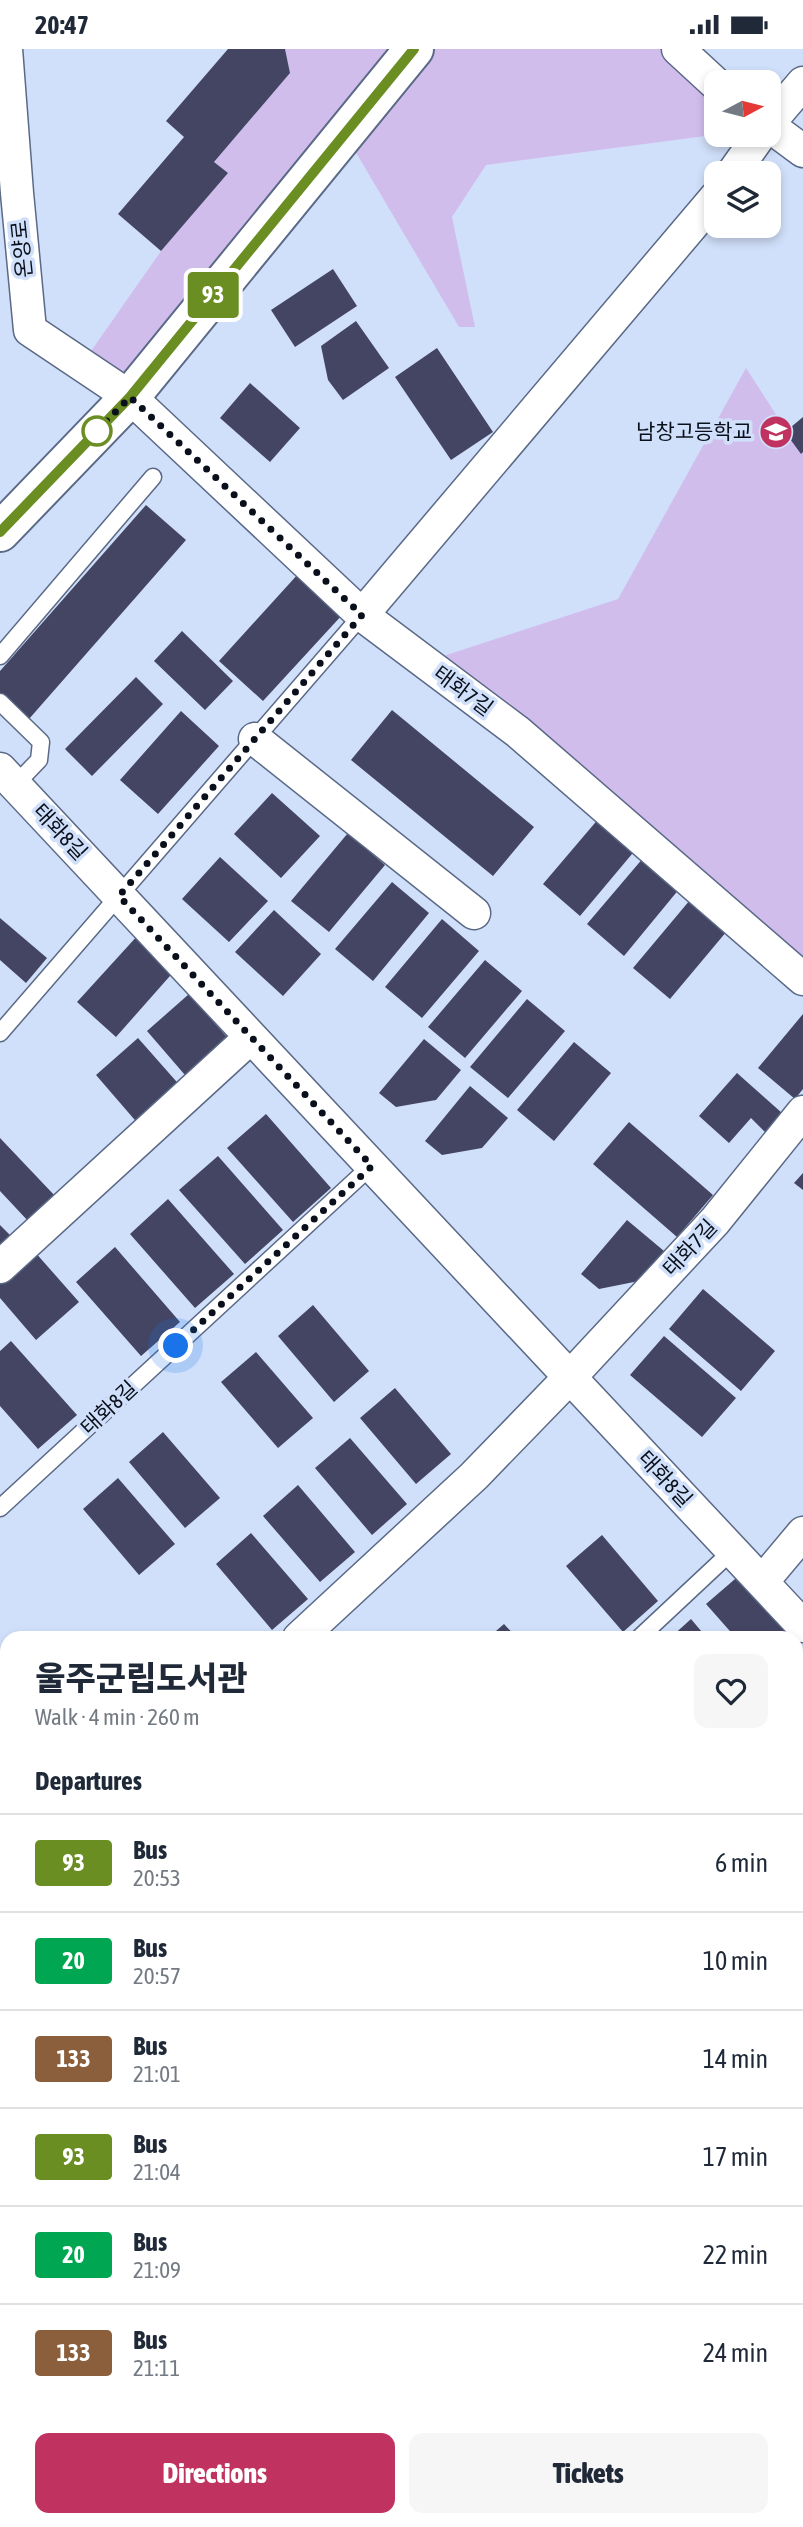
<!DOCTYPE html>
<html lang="en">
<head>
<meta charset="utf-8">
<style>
  body { margin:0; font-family:"Asap Condensed","Noto Sans KR",sans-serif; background:#f6f6f7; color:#1f2937; height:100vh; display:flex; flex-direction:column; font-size:26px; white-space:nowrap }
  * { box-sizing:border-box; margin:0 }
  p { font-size:23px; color:#747a83 }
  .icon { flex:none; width:38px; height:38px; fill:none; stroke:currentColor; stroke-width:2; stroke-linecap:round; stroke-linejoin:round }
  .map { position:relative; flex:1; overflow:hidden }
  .details { position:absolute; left:0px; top:1582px; width:803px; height:896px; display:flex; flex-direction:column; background:#fff; border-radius:21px 21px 0 0; box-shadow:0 4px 10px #0003 }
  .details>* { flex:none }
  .badge { padding:0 14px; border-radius:5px; font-size:24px; line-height:46px }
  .needle { width:46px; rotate:83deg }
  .fabs { position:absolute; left:704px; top:21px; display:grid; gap:14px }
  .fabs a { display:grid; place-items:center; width:77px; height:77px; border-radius:14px; background:#fff; box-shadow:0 4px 10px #0003; font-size:35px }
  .you { position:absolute; width:35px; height:35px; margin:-18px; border:5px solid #fff; border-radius:50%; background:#1a73e8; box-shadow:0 0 0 10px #1a73e833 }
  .map>.badge { position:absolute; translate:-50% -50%; box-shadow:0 0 0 4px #fff }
  h2 { padding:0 35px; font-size:26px; line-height:63px }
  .round { display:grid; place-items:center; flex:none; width:74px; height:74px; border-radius:14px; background:#f6f6f7 }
  .headline { display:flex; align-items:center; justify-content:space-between; height:119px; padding:0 35px }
  h1 { font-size:33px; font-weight:800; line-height:52px }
  .cta { display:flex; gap:14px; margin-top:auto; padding:14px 35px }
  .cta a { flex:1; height:80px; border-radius:14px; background:#c0325f; color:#fff; font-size:28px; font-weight:800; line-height:80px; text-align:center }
  .cta a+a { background:#f6f6f7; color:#1f2937 }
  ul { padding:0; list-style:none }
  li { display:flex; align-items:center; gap:21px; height:98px; padding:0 35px; border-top:2px solid #e0e1e3 }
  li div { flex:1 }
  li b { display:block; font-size:26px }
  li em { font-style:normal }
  li .badge { min-width:77px; font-weight:700; text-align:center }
  .status { display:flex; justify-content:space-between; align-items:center; height:49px; padding:0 35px; background:#fff; direction:ltr }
  .status svg { height:19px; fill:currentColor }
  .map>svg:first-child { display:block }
  .green { fill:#d1bdec }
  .building { fill:#444562 }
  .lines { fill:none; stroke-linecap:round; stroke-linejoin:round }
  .service-casing { stroke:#5a6986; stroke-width:19 }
  .minor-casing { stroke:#5a6986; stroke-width:35 }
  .tertiary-casing { stroke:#5a6986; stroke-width:42 }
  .secondary-casing { stroke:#5a6986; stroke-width:42 }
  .service { stroke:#fff; stroke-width:16 }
  .minor { stroke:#fff; stroke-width:32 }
  .tertiary { stroke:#fff; stroke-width:38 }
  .secondary { stroke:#fff; stroke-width:38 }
  .line-casing { stroke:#fff; stroke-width:16 }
  .line { stroke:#6b8e23; stroke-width:10 }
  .walk { stroke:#0a101b; stroke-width:7; stroke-dasharray:0 12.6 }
  .stop-dot { fill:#fff; stroke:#6b8e23; stroke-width:3.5 }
  .labels { text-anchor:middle; stroke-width:7; stroke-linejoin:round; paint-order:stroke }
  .street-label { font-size:21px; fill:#0a101b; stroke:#d1e0fa }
  .poi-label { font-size:21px; fill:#0a101b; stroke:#d1e0fa; text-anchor:end }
</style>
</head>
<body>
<div class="status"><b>20:47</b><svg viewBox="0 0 49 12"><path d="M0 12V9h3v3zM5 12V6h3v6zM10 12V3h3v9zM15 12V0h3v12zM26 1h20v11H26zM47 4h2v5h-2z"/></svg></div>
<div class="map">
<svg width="803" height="2478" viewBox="0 0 803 2478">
  <rect width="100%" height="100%" fill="#d1e0fa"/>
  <path class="green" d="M285 0H681L716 33V83L713 86 486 116 452 168 475 278H459L345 85 130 348 82 315 161 202 227 124 214 113 290 24Z
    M746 319 801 404 803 403V931L425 613 618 550Z"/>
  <path class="building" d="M228 0H285L290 24 214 113 228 124 161 202 118 165 184 88 166 72Z
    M333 220 357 257 295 298 271 261Z
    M356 272 389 319 343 351 328 331 321 297Z
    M437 299 493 383 451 411 395 328Z
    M250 334 300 379 270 413 220 369Z
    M803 368V403L801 405 785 383Z
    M146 456 186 491 29 670 0 645V622Z
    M299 524 343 565 263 652 219 612Z
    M182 582 233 632 205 661 154 612Z
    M136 628 163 655 92 727 65 700Z
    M392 661 534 778 493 827 351 711Z
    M181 662 219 697 158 765 120 731Z
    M272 744 320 787 281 829 234 785Z
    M600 768 637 799 580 867 543 835Z
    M348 784 385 816 329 883 291 852Z
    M220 808 268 852 229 893 182 850Z
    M644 808 680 839 624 907 587 875Z
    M392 833 429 864 373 932 335 900Z
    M690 851 727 882 670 950 633 919Z
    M274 861 321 905 283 947 235 903Z
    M0 869 47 909 26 934 0 911Z
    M442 870 479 902 422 969 385 938Z
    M139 885 177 919 116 988 77 953Z
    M485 911 522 942 465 1009 428 978Z
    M189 945 234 996 191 1033 147 982Z
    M527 950 565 982 508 1049 470 1018Z
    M803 965V1040L795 1050 758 1019Z
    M138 989 183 1040 140 1077 96 1026Z
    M424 990 461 1021 436 1051 396 1058 379 1044Z
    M574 993 611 1024 554 1092 517 1061Z
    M737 1024 782 1064 765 1083 751 1069 729 1094 699 1067Z
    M470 1037 508 1069 482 1099 442 1106 425 1092Z
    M266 1065 331 1139 293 1173 227 1099Z
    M629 1073 713 1146 677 1188 593 1115Z
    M0 1089 56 1148 29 1173 0 1142Z
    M218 1107 283 1181 245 1215 179 1141Z
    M803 1124V1141L794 1134Z
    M168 1150 234 1225 195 1259 130 1185Z
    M627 1171 664 1202 639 1232 599 1240 581 1225Z
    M0 1176 10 1186 0 1195Z
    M115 1198 180 1273 141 1307 76 1233Z
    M34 1202 79 1253 36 1291 0 1249V1232Z
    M703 1240 775 1302 741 1342 669 1280Z
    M313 1256 369 1322 334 1353 278 1287Z
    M664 1287 736 1349 702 1388 630 1326Z
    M11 1292 77 1366 38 1400 0 1357V1302Z
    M256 1303 313 1369 278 1399 221 1333Z
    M395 1339 451 1405 416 1435 360 1369Z
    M163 1383 220 1449 185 1479 129 1413Z
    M350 1389 407 1455 372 1486 315 1419Z
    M118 1429 175 1495 139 1526 83 1460Z
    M298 1436 355 1503 320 1533 263 1467Z
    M251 1484 308 1550 272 1581 216 1515Z
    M602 1486 658 1552 623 1583 566 1517Z
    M742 1524 798 1589H736L706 1555Z
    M691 1570 707 1589H670Z
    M504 1575 517 1589H488Z
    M803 1607V1666L796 1658V1613Z
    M7 1619V1658L2 1663 0 1625Z
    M796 1688 803 1695V1739L796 1745Z
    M803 1796V1853L796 1846V1802Z
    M7 1908V2082L0 2075V1915Z
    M803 2130V2149L796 2141V2136Z
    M796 2183 803 2190V2252L798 2256Z
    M803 2266V2290L796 2282V2272Z
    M0 2277 7 2284V2352L0 2358Z
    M796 2310 803 2318V2372L796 2378Z
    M7 2358V2438L0 2444V2364Z
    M0 2461 7 2471 15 2478H0Z
    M19 2471H69L61 2478H26Z
    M78 2471H162L154 2478H71Z
    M321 2471H371L364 2478H327Z
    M426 2471H463L469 2478H419Z
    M615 2471H649L656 2478H608Z"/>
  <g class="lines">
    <defs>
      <path id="service" d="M0 607 153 428
        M0 653 41 693 39 711 15 736
        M0 984 362 566
        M0 1459 371 1117
        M639 1589 732 1502
        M796 1773 803 1766
        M796 2094 803 2087
        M397 2478 404 2471"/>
      <path id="minor" d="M6 0 17 144 30 281 130 348 362 566 518 683 803 930
        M678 0 716 35
        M768 75 803 34
        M768 76 803 102
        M733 124 760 86
        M362 566 716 148
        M255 690 474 864
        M0 720 803 1577
        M0 1218 251 988
        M762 1533 803 1484
        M299 1589 474 1427 570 1328 715 1172 803 1063
        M0 1761 7 1768
        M0 1868 7 1862
        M668 2471 675 2478"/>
      <path id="tertiary" d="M0 2242 7 2249
        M208 2471 215 2478"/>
      <path id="secondary" d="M0 483 130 348 414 0"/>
    </defs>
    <use href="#service" class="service-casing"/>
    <use href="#minor" class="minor-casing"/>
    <use href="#tertiary" class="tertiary-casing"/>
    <use href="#secondary" class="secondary-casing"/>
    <use href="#service" class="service"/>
    <use href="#minor" class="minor"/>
    <use href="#tertiary" class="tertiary"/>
    <use href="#secondary" class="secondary"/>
  </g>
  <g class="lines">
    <defs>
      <path id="line" d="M0 483 130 348 414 0"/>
    </defs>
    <use href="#line" class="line-casing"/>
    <use href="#line" class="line"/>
    <path class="walk" d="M97 382 93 386 130 348 362 566 119 847 372 1117 176 1297"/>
  </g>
  <defs>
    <symbol id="school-disc" viewBox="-11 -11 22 22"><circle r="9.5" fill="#c0325f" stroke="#d1e0fa"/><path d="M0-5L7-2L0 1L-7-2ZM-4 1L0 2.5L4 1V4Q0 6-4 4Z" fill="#fff"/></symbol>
  </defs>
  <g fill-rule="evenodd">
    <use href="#school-disc" x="757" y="364" width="38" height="38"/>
  </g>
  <circle class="stop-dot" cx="97" cy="382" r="14"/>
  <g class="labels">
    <g class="street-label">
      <text transform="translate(22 200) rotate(-96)" y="7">온양로</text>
      <text transform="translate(463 642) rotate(37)" y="7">태화7길</text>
      <text transform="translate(60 783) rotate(47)" y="7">태화8길</text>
      <text transform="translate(690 1199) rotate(-47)" y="7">태화7길</text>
      <text transform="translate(109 1359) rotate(-43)" y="7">태화8길</text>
      <text transform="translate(665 1430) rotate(47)" y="7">태화8길</text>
    </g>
    <g class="poi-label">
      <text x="752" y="390">남창고등학교</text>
    </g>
  </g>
</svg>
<div class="fabs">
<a><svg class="needle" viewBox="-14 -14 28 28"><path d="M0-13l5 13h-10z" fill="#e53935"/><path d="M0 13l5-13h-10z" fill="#747a83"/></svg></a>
<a><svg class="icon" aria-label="layers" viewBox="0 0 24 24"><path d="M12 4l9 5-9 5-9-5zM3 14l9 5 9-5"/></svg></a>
</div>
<div class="you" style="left:176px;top:1297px"></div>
<b class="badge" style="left:213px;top:246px;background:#6b8e23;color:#fff">93</b>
<section class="details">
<div class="headline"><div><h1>울주군립도서관</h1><p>Walk · 4 min · 260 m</p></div><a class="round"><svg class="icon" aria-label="heart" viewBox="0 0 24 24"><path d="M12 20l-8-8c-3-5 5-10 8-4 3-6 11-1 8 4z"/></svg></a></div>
<h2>Departures</h2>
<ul>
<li><span class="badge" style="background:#6b8e23;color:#fff">93</span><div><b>Bus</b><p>20:53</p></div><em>6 min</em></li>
<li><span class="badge" style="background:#00a651;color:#fff">20</span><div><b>Bus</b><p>20:57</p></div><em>10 min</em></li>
<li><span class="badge" style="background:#8b5e3c;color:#fff">133</span><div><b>Bus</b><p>21:01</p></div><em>14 min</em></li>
<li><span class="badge" style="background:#6b8e23;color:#fff">93</span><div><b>Bus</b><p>21:04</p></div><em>17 min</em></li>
<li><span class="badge" style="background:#00a651;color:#fff">20</span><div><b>Bus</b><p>21:09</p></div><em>22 min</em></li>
<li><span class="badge" style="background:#8b5e3c;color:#fff">133</span><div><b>Bus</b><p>21:11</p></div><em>24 min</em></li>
</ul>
<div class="cta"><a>Directions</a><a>Tickets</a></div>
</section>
</div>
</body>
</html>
